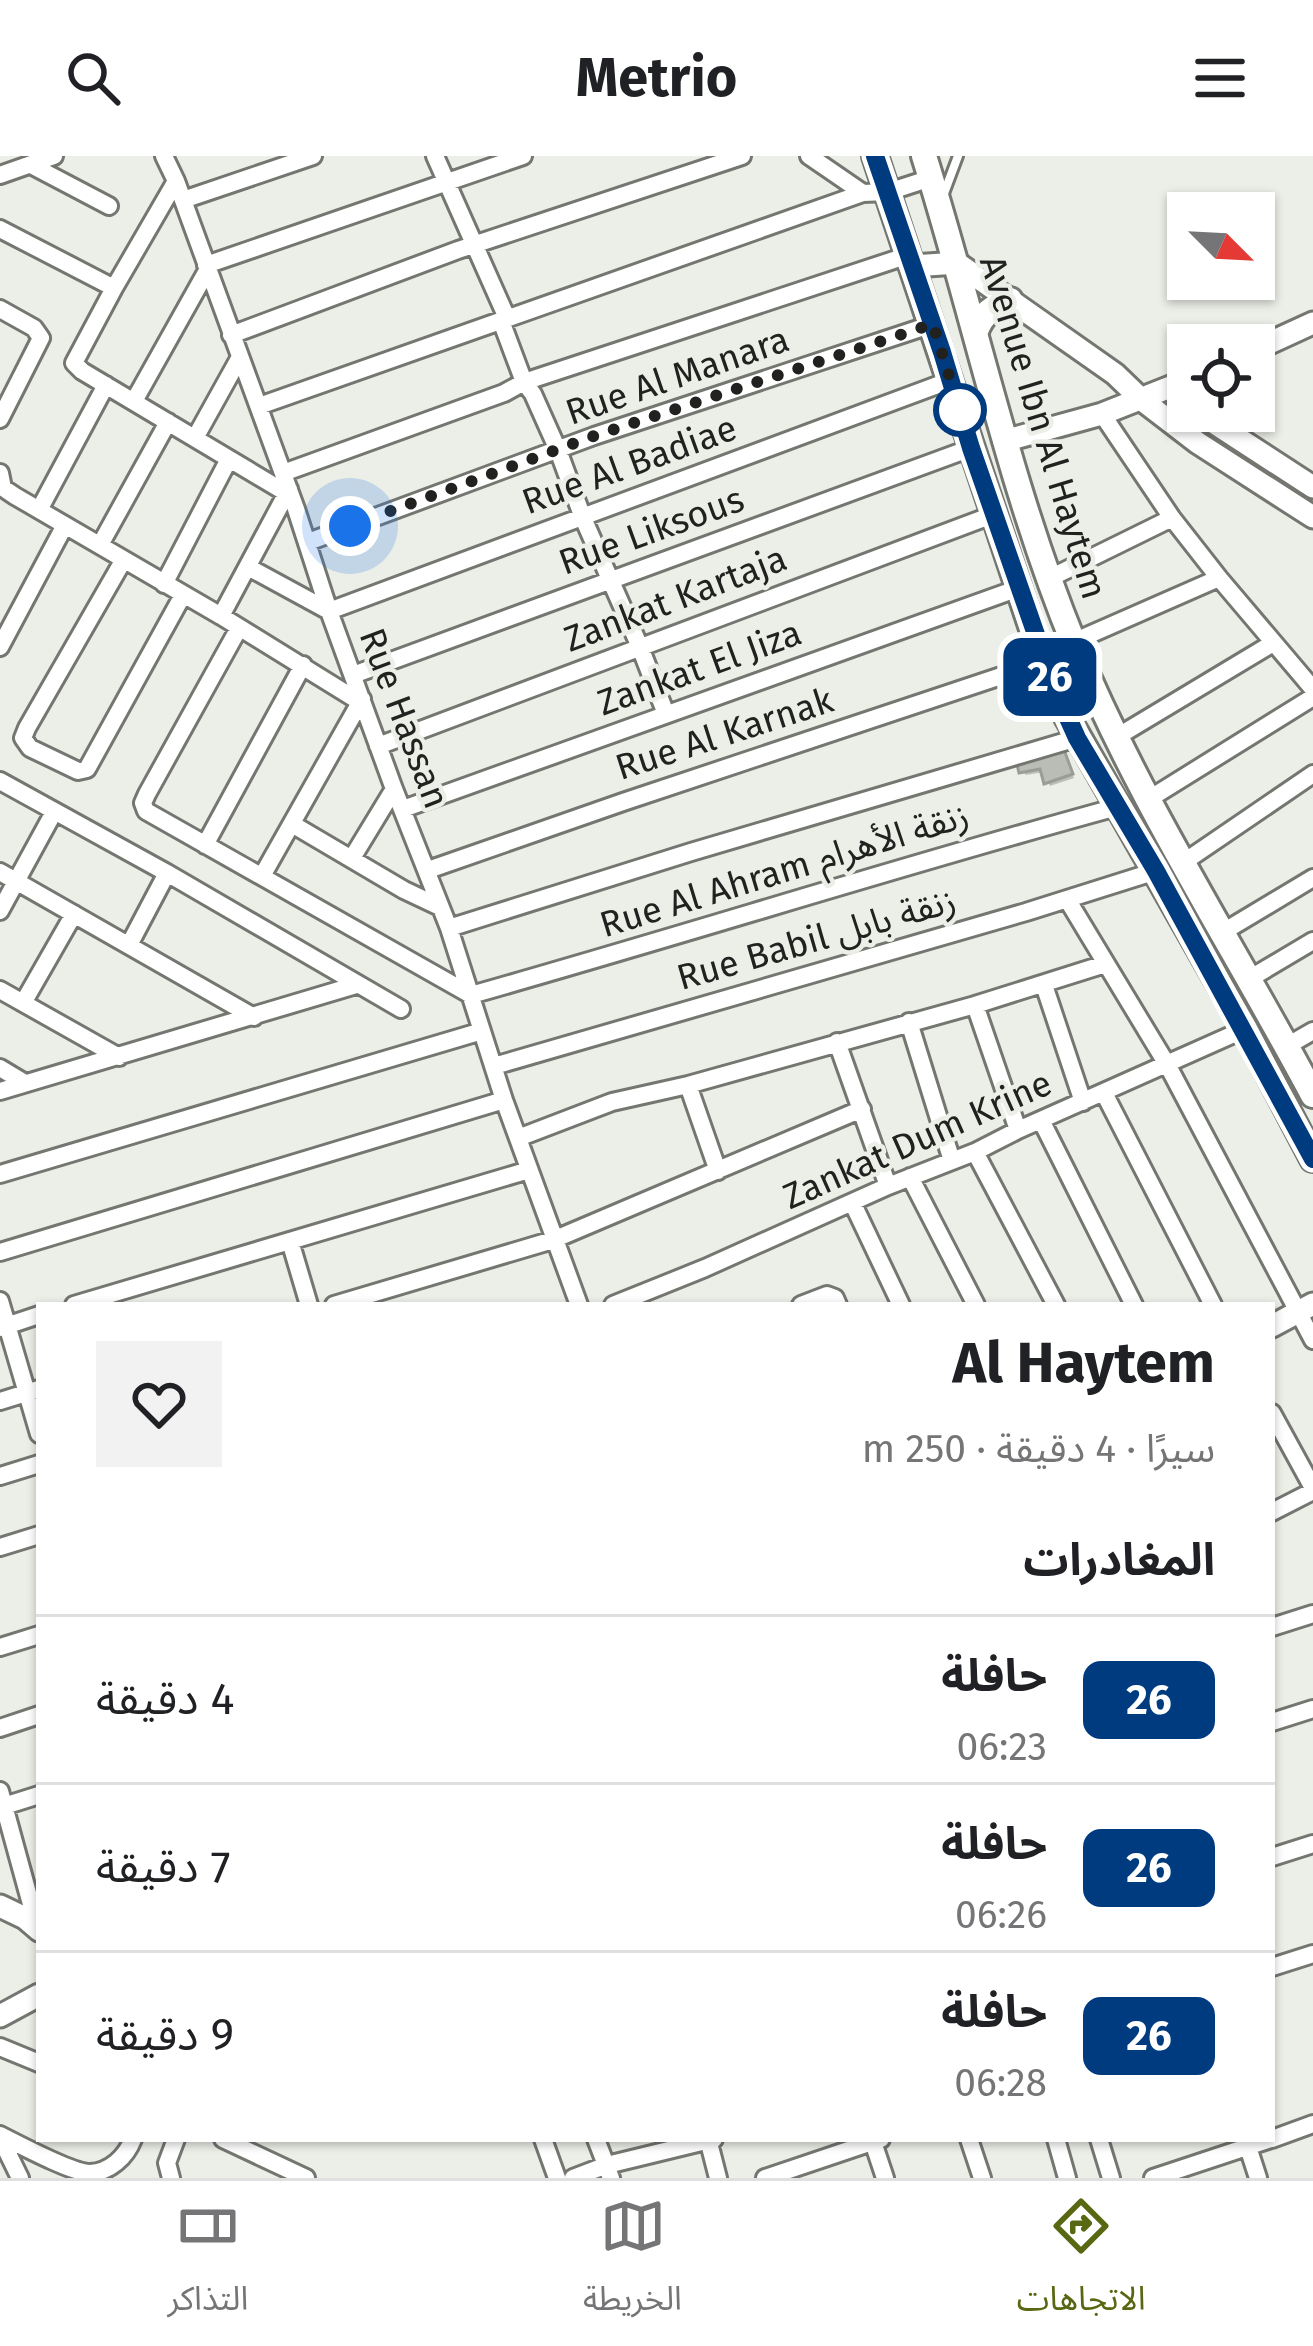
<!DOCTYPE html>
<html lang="ar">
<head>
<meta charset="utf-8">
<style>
  body { margin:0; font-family:"Fira Sans","Noto Sans Arabic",sans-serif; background:#f2f2f2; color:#202124; direction:rtl; height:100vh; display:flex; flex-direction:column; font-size:45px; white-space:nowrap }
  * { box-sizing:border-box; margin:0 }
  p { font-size:39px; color:#757577 }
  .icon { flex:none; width:66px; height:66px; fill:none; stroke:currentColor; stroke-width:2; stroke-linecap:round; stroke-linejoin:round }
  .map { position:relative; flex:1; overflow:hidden; direction:ltr }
  .panel { position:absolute; left:36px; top:1146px; width:1239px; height:840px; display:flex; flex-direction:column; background:#fff; border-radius:0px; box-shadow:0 3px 9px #0004; direction:rtl }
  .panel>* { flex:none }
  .badge { padding:0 24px; border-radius:18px; font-size:42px; line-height:78px }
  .needle { width:78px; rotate:114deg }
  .controls { position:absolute; left:1167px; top:36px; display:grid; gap:24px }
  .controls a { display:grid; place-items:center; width:108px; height:108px; border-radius:0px; background:#fff; box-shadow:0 3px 9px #0004; font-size:60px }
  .you { position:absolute; width:60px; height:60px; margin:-30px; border:9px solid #fff; border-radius:50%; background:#1a73e8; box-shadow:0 0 0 18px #1a73e833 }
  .map>.badge { position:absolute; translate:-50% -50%; box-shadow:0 0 0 6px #fff }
  h2 { padding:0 60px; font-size:45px; line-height:108px }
  .round { display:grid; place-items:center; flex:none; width:126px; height:126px; border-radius:0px; background:#f2f2f2 }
  .summary { display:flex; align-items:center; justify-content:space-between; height:204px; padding:0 60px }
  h1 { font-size:57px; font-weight:700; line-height:90px }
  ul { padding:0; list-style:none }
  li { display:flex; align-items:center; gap:36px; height:168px; padding:0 60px; border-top:3px solid #e0e0e0 }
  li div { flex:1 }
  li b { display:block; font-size:45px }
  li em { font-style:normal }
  li .badge { min-width:132px; font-weight:700; text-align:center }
  header { display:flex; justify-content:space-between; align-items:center; height:156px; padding:0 60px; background:#fff; font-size:54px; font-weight:700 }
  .dock { display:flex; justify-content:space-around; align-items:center; height:168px; border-top:3px solid #e0e0e0; background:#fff; font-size:33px; color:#757577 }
  .dock a { display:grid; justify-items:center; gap:6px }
  .dock .current { color:#586812 }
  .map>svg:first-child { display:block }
  .shadow { fill:#0003 }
  .building { fill:#babcb6; stroke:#9a9c96; stroke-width:3 }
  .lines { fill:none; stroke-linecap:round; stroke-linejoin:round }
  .service-casing { stroke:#747670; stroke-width:14 }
  .minor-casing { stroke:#747670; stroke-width:22 }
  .tertiary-casing { stroke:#747670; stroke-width:27 }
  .secondary-casing { stroke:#747670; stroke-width:30 }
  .service { stroke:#fff; stroke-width:8 }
  .minor { stroke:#fff; stroke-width:16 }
  .tertiary { stroke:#fff; stroke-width:21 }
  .secondary { stroke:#fff; stroke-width:24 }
  .line-casing { stroke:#fff; stroke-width:27 }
  .line { stroke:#003b80; stroke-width:18 }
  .walk { stroke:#212220; stroke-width:12; stroke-dasharray:0 21.6 }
  .stop-dot { fill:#fff; stroke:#003b80; stroke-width:6 }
  .labels { text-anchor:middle; stroke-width:9; stroke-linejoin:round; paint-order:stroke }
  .street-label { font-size:36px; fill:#212220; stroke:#eceee8 }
</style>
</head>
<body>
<header><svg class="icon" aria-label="menu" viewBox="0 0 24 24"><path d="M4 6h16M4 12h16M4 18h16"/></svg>Metrio<svg class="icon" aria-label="search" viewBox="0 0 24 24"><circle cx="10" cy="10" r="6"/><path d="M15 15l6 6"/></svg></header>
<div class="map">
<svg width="1313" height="2022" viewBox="0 0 1313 2022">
  <rect width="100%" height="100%" fill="#eceee8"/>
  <path class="shadow" d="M1063 594 1074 622 1050 630 1044 616 1026 619 1022 615Z"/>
  <path class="building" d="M1063 591 1073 618 1044 628 1040 613 1019 617 1016 604Z"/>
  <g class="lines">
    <defs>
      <path id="service" d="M943 40 958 0"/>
      <path id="minor" d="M164 0 176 25 296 353 329 455 394 633 449 772 504 944 579 1149
        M435 0 507 162 503 170 524 226 533 238 558 294 583 362 640 491 666 558
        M809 0 863 37 888 36 931 22
        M31 9 109 50
        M0 19 54 0
        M176 25 114 132 74 207 82 215 288 338
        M183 44 313 0
        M0 73 114 132
        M206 109 523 0
        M0 153 34 172 41 182 0 263
        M231 179 458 94 742 0
        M134 245 208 113
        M259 250 863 37
        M1102 258 1172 362 1219 422 1313 533
        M195 282 240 201
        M0 317 3 332 15 340 221 460 360 546
        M283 317 504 237 524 226 909 99
        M39 354 106 229
        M308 386 594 280 933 168
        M100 389 168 266
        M123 405 27 572 23 582 30 592 78 615 87 613 183 439
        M248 411 329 455 951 224
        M1050 422 1172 362
        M164 428 229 303
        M221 460 289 333
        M239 472 147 638 143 647 146 655 471 839C687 778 900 710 1117 651
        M1073 486 1219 422
        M0 491 65 369
        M353 519 971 292
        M1115 582 1273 487
        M378 590 995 358
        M0 625 167 717 401 853
        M1149 643 1313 541
        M403 653 1019 432
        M292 668 404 734 440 751
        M205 689 303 509
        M352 702 394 633
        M1184 706 1313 618
        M428 714 623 646 1043 506
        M0 716 254 861
        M262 720 362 543
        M1067 743 1168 910 1313 1184
        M0 755 54 656
        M449 772 691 696 1077 582
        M1223 776 1313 722
        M129 789 167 717
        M1249 823 1313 785
        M1044 829 1083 946
        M0 834 119 901
        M23 847 74 758
        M975 849 1018 974
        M909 866 952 1005
        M837 886 888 1030
        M1287 890 1313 875
        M494 910 1026 756 1156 715
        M0 912 25 927
        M688 929 718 1015
        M0 935 356 829
        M1104 937 1213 1149
        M1041 964 1134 1149
        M518 982 612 946 688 929 975 849 1105 808
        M975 996 1056 1149
        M0 1018 482 875
        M910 1021 976 1149
        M853 1048 901 1149
        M290 1085 309 1149
        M0 1096 504 944
        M0 1145 39 1278
        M74 1149 529 1014
        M334 1149 553 1084 862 953
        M613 1149 705 1112 888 1030 975 996 1018 974 1245 873
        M801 1149 827 1139 835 1142 838 1149
        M0 1172 39 1159
        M0 1245 39 1233
        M1272 1257 1313 1332
        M0 1320 39 1308
        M1272 1356 1313 1335
        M0 1391 39 1379
        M1272 1471 1313 1458
        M0 1491 39 1479
        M1272 1566 1313 1553
        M0 1572 39 1559
        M0 1635 37 1770
        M4 1650 39 1639
        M1272 1701 1313 1688
        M1272 1811 1313 1798
        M0 1891 39 1907
        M0 1979C18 1988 72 2017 90 2017 110 2016 126 2001 133 1983
        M0 1981 20 2022
        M223 1983 306 2022
        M543 1983 557 2022
        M596 1983 611 2022
        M708 1983 718 2022
        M969 1983 982 2022
        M1056 1983 1067 2022
        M1099 1983 1111 2022
        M1272 1983 1313 1968
        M873 1986 885 2022
        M1248 1991 1258 2022
        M171 2022 167 2007 176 1983
        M573 2022 607 2009 714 1983
        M765 2022 881 1983
        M1153 2022 1271 1983"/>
      <path id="tertiary" d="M913 110 957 107 1115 218 1142 244 1198 287 1313 361
        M1254 194 1313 167
        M1196 255 1313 331
        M1004 285 1102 258 1188 224
        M1272 1170 1313 1148
        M0 1750 25 1762 39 1774
        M0 1860 39 1839"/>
      <path id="secondary" d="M875 0 1043 506 1067 561 1245 873 1313 1003
        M924 0C975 162 1009 330 1074 488 1139 645 1233 789 1313 939
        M976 175C982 158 993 150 1010 144"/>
    </defs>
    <use href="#service" class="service-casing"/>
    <use href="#minor" class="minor-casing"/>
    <use href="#tertiary" class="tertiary-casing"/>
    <use href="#secondary" class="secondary-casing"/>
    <use href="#service" class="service"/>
    <use href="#minor" class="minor"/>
    <use href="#tertiary" class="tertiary"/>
    <use href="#secondary" class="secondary"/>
  </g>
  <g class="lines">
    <defs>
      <path id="line" d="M875 0 942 196 971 292 1055 533 1077 582 1156 715 1313 1003"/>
    </defs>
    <use href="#line" class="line-casing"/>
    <use href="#line" class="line"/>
    <path class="walk" d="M350 370 594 280 933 168 961 258 960 254"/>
  </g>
  <circle class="stop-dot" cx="960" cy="254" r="24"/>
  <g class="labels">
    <g class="street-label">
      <text transform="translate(677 219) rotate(-19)" y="13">Rue Al Manara</text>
      <text transform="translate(1044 271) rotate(73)" y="13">Avenue Ibn Al Haytem</text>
      <text transform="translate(629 308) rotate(-20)" y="13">Rue Al Badiae</text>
      <text transform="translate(651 374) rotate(-20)" y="13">Rue Liksous</text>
      <text transform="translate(675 442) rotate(-21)" y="13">Zankat Kartaja</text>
      <text transform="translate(699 511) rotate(-20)" y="13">Zankat El Jiza</text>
      <text transform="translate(405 562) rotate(69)" y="13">Rue Hassan</text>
      <text transform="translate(724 577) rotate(-18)" y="13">Rue Al Karnak</text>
      <text transform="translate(784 713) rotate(-17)" y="13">Rue Al Ahram زنقة الأهرام</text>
      <text transform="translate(816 782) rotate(-16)" y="13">Rue Babil زنقة بابل</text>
      <text transform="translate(917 983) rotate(-24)" y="13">Zankat Dum Krine</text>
    </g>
  </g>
</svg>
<div class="controls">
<a><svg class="needle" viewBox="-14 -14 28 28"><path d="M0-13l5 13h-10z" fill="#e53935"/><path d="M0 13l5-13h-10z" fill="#757577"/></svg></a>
<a><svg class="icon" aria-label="locate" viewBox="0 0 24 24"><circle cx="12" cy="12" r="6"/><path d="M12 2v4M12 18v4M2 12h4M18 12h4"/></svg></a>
</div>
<div class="you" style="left:350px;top:370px"></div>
<b class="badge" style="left:1050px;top:521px;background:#003b80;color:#fff">26</b>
<section class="panel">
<div class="summary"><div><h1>Al Haytem</h1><p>سيرًا · 4 دقيقة · 250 m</p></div><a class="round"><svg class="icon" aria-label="heart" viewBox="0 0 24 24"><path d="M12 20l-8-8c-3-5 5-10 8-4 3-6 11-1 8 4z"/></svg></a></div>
<h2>المغادرات</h2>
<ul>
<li><span class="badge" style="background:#003b80;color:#fff">26</span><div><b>حافلة</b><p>06:23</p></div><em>4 دقيقة</em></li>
<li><span class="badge" style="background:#003b80;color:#fff">26</span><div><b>حافلة</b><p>06:26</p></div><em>7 دقيقة</em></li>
<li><span class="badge" style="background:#003b80;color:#fff">26</span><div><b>حافلة</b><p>06:28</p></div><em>9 دقيقة</em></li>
</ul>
</section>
</div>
<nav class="dock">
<a class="current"><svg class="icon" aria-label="directions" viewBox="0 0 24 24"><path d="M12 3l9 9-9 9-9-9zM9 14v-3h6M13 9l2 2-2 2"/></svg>الاتجاهات</a>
<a><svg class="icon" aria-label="map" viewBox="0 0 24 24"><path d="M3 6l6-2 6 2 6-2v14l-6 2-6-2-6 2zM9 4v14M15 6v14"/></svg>الخريطة</a>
<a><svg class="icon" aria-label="tickets" viewBox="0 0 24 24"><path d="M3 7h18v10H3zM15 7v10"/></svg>التذاكر</a>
</nav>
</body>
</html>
